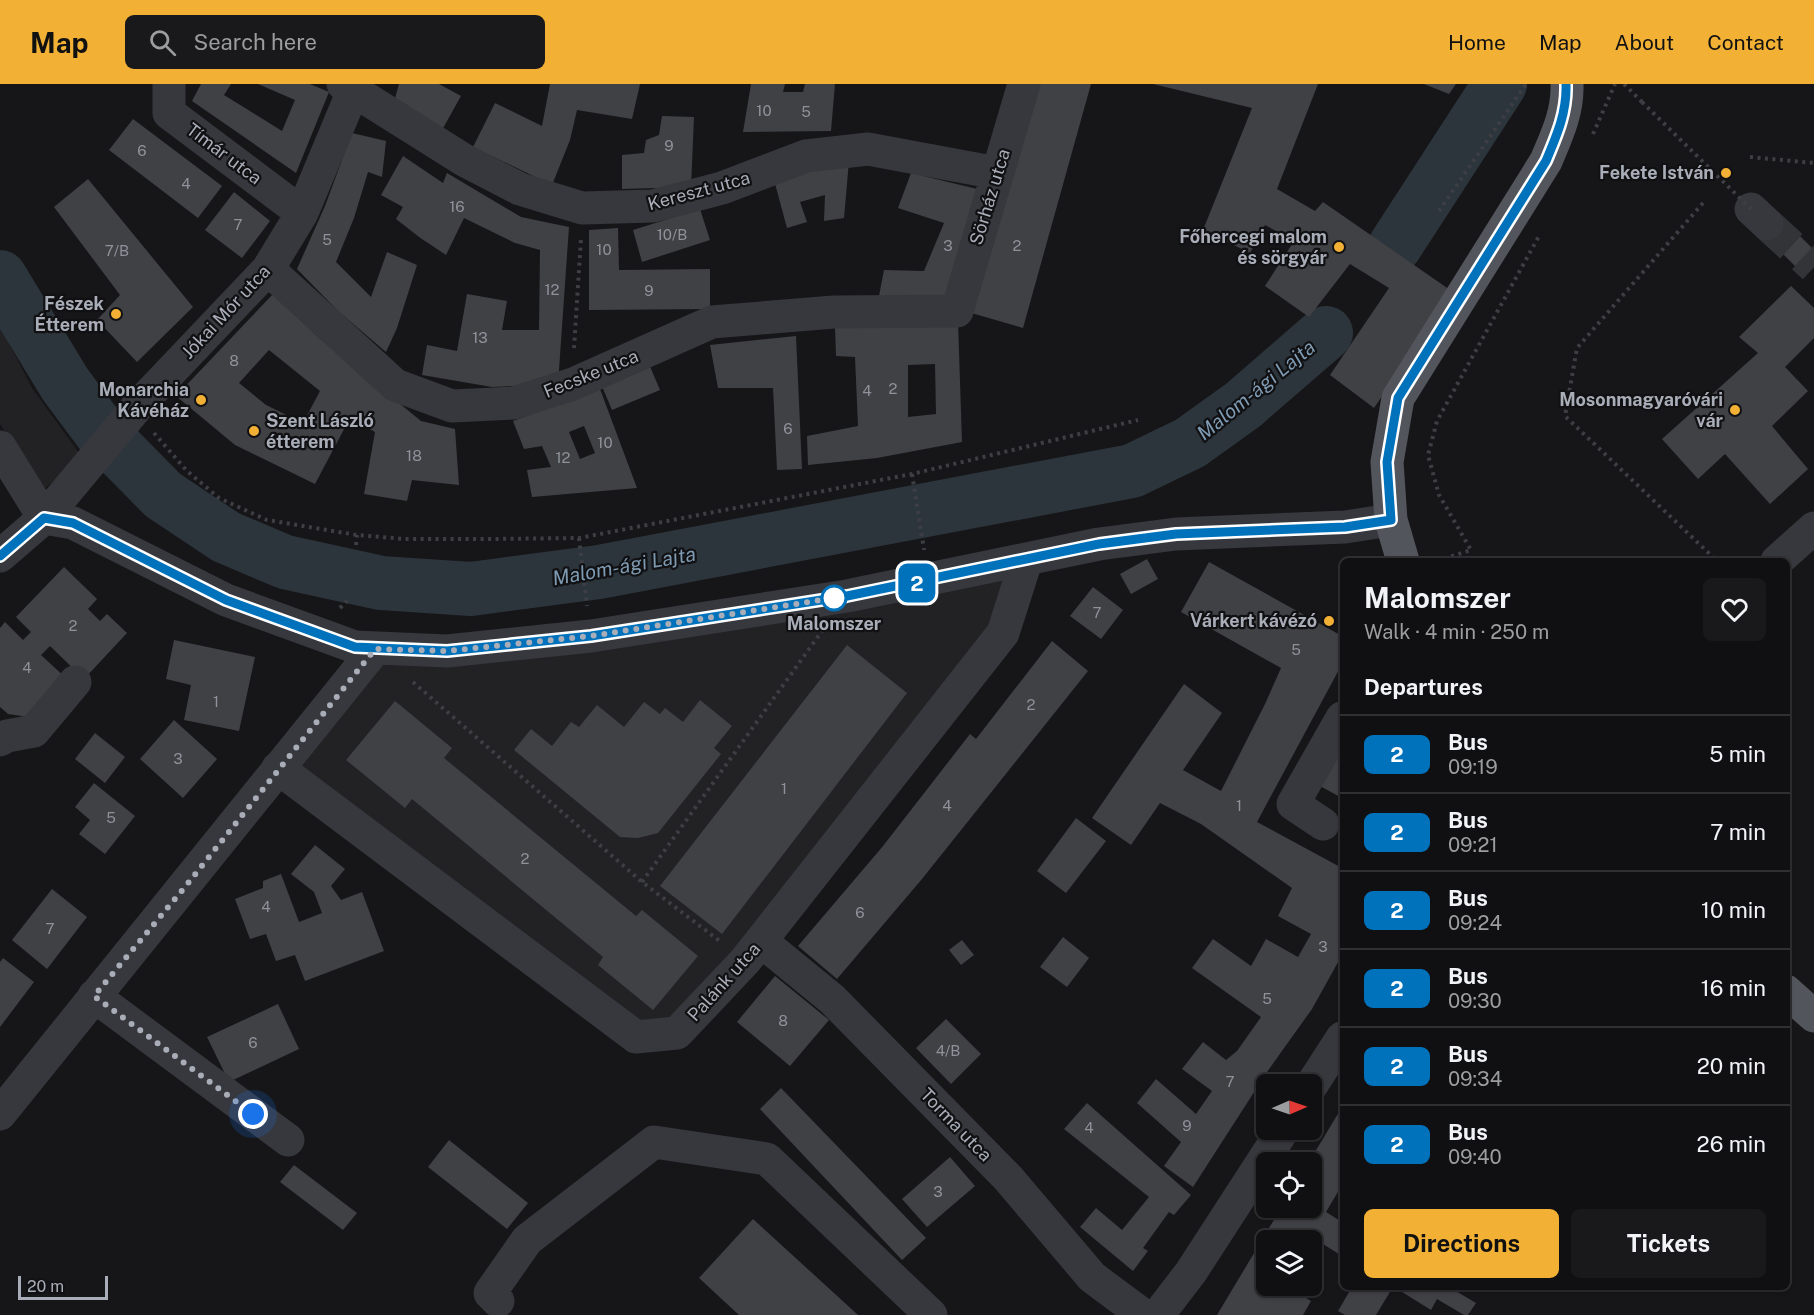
<!DOCTYPE html>
<html lang="en">
<head>
<meta charset="utf-8">
<style>
  body { margin:0; font-family:"Public Sans",sans-serif; background:#19191b; color:#f1f3f6; height:100vh; display:flex; flex-direction:column; font-size:22px; white-space:nowrap }
  * { box-sizing:border-box; margin:0 }
  p { font-size:20px; color:#9c9d9f }
  .icon { flex:none; width:33px; height:33px; fill:none; stroke:currentColor; stroke-width:2; stroke-linecap:round; stroke-linejoin:round }
  .map { position:relative; flex:1; overflow:hidden }
  .details { position:absolute; left:1340px; top:474px; width:450px; height:732px; display:flex; flex-direction:column; background:#101012; border-radius:9px; box-shadow:0 2px 4px #0004,0 0 0 2px #303032 }
  .details>* { flex:none }
  .badge { padding:0 12px; border-radius:9px; font-size:21px; line-height:39px }
  .needle { width:39px; rotate:88deg }
  .controls { position:absolute; left:1256px; top:990px; display:grid; gap:12px }
  .controls a { display:grid; place-items:center; width:66px; height:66px; border-radius:9px; background:#101012; box-shadow:0 2px 4px #0004,0 0 0 2px #303032; font-size:30px }
  .scale { position:absolute; left:18px; bottom:15px; width:90px; box-sizing:border-box; padding-left:6px; border:3px solid #a8adb8; border-top:0; font-size:16px; line-height:21px; white-space:nowrap; color:#a8adb8; -webkit-text-stroke:4px #111113; paint-order:stroke }
  .you { position:absolute; width:30px; height:30px; margin:-15px; border:4px solid #fff; border-radius:50%; background:#1a73e8; box-shadow:0 0 0 9px #1a73e833 }
  .map>.badge { position:absolute; translate:-50% -50%; box-shadow:0 0 0 3px #fff }
  h2 { padding:0 24px; font-size:22px; line-height:54px }
  .round { display:grid; place-items:center; flex:none; width:63px; height:63px; border-radius:9px; background:#19191b }
  .headline { display:flex; align-items:center; justify-content:space-between; height:102px; padding:0 24px }
  h1 { font-size:28px; font-weight:700; line-height:45px }
  .cta { display:flex; gap:12px; margin-top:auto; padding:12px 24px }
  .cta a { flex:1; height:69px; border-radius:9px; background:#f2b134; color:#111; font-size:24px; font-weight:700; line-height:69px; text-align:center }
  .cta a+a { background:#19191b; color:#f1f3f6 }
  ul { padding:0; list-style:none }
  li { display:flex; align-items:center; gap:18px; height:78px; padding:0 24px; border-top:2px solid #303032 }
  li div { flex:1 }
  li b { display:block; font-size:22px }
  li em { font-style:normal }
  li .badge { min-width:66px; font-weight:700; text-align:center }
  header { display:flex; align-items:center; gap:36px; box-sizing:border-box; height:84px; padding:0 30px; background:#f2b134; color:#111 }
  header strong { font-size:28px }
  nav { display:flex; gap:33px; margin-inline-start:auto; font-size:21px }
  .search { width:420px; height:54px; background:#19191b; display:flex; align-items:center; gap:15px; box-sizing:border-box; padding:0 21px; border-radius:9px; color:#9c9d9f; font-size:22px }
  .map>svg:first-child { display:block }
  .built { fill:#222225 }
  .lines { fill:none; stroke-linecap:round; stroke-linejoin:round }
  .river { stroke:#2c353c; stroke-width:54 }
  .building { fill:#404145; fill-rule:evenodd }
  .minor-tunnel { stroke:#333438; stroke-width:33; stroke-dasharray:33 16; stroke-linecap:butt }
  .path { stroke:#3d3f44; stroke-width:4; stroke-dasharray:3 4.5; stroke-linecap:butt }
  .minor { stroke:#37383d; stroke-width:33 }
  .major { stroke:#53555c; stroke-width:33 }
  .path-bridge { stroke:#3d3f44; stroke-width:4; stroke-dasharray:3 4.5; stroke-linecap:butt }
  .line-casing { stroke:#fff; stroke-width:14 }
  .line { stroke:#0072bc; stroke-width:9 }
  .walk { stroke:#a8adb8; stroke-width:6; stroke-dasharray:0 10.8 }
  .poi-dot { fill:#f2b134; stroke:#111113; stroke-width:2 }
  .stop-dot { fill:#fff; stroke:#0072bc; stroke-width:3 }
  .labels { text-anchor:middle; stroke-width:4.5; stroke-linejoin:round; paint-order:stroke }
  .number-label { font-size:15px; fill:#8e929b }
  .street-label { font-size:18px; fill:#a8adb8; stroke:#111113 }
  .poi-label { font-size:18px; font-weight:bold; fill:#a8adb8; stroke:#111113; text-anchor:end }
  .stop-label { font-size:18px; font-weight:bold; fill:#a8adb8; stroke:#111113 }
  .water-label { font-size:20px; font-style:italic; fill:#7f9bb3; stroke:#111113 }
</style>
</head>
<body>
<header>
<strong>Map</strong>
<div class="search"><svg class="icon" aria-label="search" viewBox="0 0 24 24"><circle cx="10" cy="10" r="6"/><path d="M15 15l6 6"/></svg>Search here</div>
<nav><a>Home</a><a>Map</a><a>About</a><a>Contact</a></nav>
</header>
<div class="map">
<svg width="1814" height="1231" viewBox="0 0 1814 1231">
  <rect width="100%" height="100%" fill="#161618"/>
  <path class="built" d="M0 242 32 304 82 373 42 407 0 340Z
    M1026 477 1003 549 677 949 636 953 278 684 375 565Z"/>
  <g class="lines">
    <path class="river" d="M1395 162 1500 0
      M0 193 65 300 100 347 163 411 226 453 285 478 381 499 471 505 599 488 1132 387 1190 359 1243 321 1326 249"/>
  </g>
  <path class="building" d="M201 0H231L224 11 282 47 295 16 258 0H310L329 8 296 89 192 17Z
    M399 0H439L461 12 442 46 394 18Z
    M550 0H640L632 35 577 26 570 56 552 101 473 63 495 19 542 42Z
    M751 0H785L783 8H803L805 0H835L831 47 743 48Z
    M1038 0H1091L1023 244 968 228Z
    M1153 0H1318L1277 105 1315 127 1323 118 1453 208 1374 324 1330 291 1389 204 1350 180 1309 233 1265 202 1294 157 1265 141 1250 169 1203 146 1252 24Z
    M1424 0H1456L1449 10Z
    M662 32 694 33 691 103 622 105V71L644 69 646 56 659 51Z
    M133 35 222 102 198 134 109 66Z
    M352 49 386 57 382 93 368 88 354 134 336 178 371 213 387 168 417 181 397 244 386 268 338 227 297 185 325 122Z
    M403 72 443 99 447 89 521 133 569 143 558 300 492 303 422 291 427 261 457 267 467 210 507 217 502 246H539L540 166 515 159 464 134 446 171 419 153 396 135 403 123 381 111Z
    M849 77 844 134 824 137 825 111 800 118 807 138 787 144 774 96Z
    M911 89 977 105 946 218 878 217 884 186 924 187 944 139 898 124Z
    M88 95 193 223 137 278 97 236 120 211 54 123Z
    M234 108 270 137 242 174 205 146Z
    M700 125 710 156 642 178 633 146Z
    M1780 132 1814 166V183L1805 192 1762 149Z
    M618 144 619 186 710 185V225L589 226V146Z
    M1791 202 1814 224V254L1785 283 1808 307 1772 342 1808 385 1770 420 1725 370 1698 395 1662 355 1758 269 1739 253Z
    M273 210 318 253 421 337 455 345 459 401 412 396 407 417 364 410 375 348 350 334 315 400 235 361 176 312ZM269 266 320 307 303 339 266 321 239 299Z
    M958 238 962 358 877 374 808 381 807 352 858 342 855 273 836 272 835 243ZM935 280 936 330 908 333V281Z
    M796 252 802 385 777 386 773 304H718L710 261Z
    M649 280 660 306 612 326 601 300Z
    M600 305 637 404 532 413 527 386 551 383 542 362 524 365 513 337ZM584 342 595 369 580 375 569 348Z
    M1147 475 1158 495 1131 510 1120 490Z
    M1209 478 1342 552V580L1257 738 1342 784V871L1312 925 1267 988 1193 1103 1164 1082 1181 1058 1137 1019 1156 995 1196 1030 1212 1007 1182 985 1203 958 1226 976 1237 967 1261 933 1192 884 1213 855 1251 882 1266 855 1298 873 1311 850 1278 832 1292 804 1201 740 1160 719 1131 761 1092 734 1184 600 1222 629 1183 686 1221 707 1265 620 1289 631 1265 620 1281 584 1181 528Z
    M64 483 97 515 88 525 100 537 107 530 127 549 84 595 50 562 41 571 68 596 35 634 8 630 0 623V544L5 538 23 556 31 548 16 533Z
    M1093 503 1123 526 1101 555 1070 532Z
    M174 556 255 573 239 647 184 636 191 601 166 595Z
    M1052 557 1088 587 922 795 837 895 798 862 883 762 970 650 976 655Z
    M847 561 907 609 722 850 660 802Z
    M700 616 732 642 714 664 721 670 658 749 638 754 620 753 514 666 531 645 552 662 571 638 579 643 597 621 624 643 644 618 660 630 665 624 683 638Z
    M395 617 452 664 444 674 636 832 642 826 698 872 653 926 598 881 603 873 412 715 405 724 346 676Z
    M174 636 217 675 183 714 140 675Z
    M95 649 125 673 105 699 75 675Z
    M1342 660V714L1320 702Z
    M94 699 135 732 105 770 79 750 90 736 75 723Z
    M1076 734 1106 757 1066 809 1037 787Z
    M315 761 345 785 331 802 341 816 362 808 384 867 305 897 295 871 276 877 266 850 250 855 235 815 263 804V797L281 790 299 838 322 829 314 808 291 790Z
    M52 805 87 833 47 885 12 856Z
    M1063 853 1089 874 1067 903 1040 883Z
    M962 856 974 871 961 881 949 866Z
    M3 874 34 898 0 943V878Z
    M775 892 829 936 790 982 737 938Z
    M278 920 299 965 229 998 207 953Z
    M946 935 981 970 951 1000 916 964Z
    M781 1004 926 1154 902 1176 760 1025Z
    M1087 1019 1191 1111 1174 1131 1169 1128 1143 1164 1148 1167 1133 1187 1080 1143 1096 1124 1122 1146 1149 1113 1064 1045Z
    M1342 1023V1101L1326 1128 1342 1138V1172L1307 1150 1303 1156H1266V1202H1294L1292 1205 1311 1217 1303 1231H1217L1281 1124H1311V1078H1309Z
    M449 1056 528 1119 507 1145 428 1083Z
    M950 1073 975 1102 927 1143 902 1115Z
    M294 1081 357 1129 343 1146 280 1098Z
    M753 1135 858 1231H739L699 1194Z
    M1352 1203H1393L1376 1231H1345L1338 1227Z
    M1394 1203H1449L1476 1219 1468 1231H1464L1437 1215 1431 1226Z"/>
  <g class="lines">
    <path class="minor-tunnel" d="M1767 140 1814 183"/>
    <path class="path" d="M1624 0 1642 18
      M1593 50 1615 0
      M1750 73 1814 79
      M1703 119 1577 264 1565 332 1717 477
      M1439 127 1526 0
      M574 264 581 155
      M154 349 187 387 219 414 267 436 357 451 404 455H491L579 454 912 390 1138 336
      M912 390 924 466
      M579 454 587 522
      M356 461 357 451
      M1437 477 1471 466 1439 411 1428 371 1437 337 1539 152
      M340 524 348 516
      M413 598 642 798 721 858
      M642 798 822 547"/>
    <path class="minor" d="M169 0V29L302 129
      M343 0 464 76 520 105 582 124 653 122 722 104 806 72 868 65 997 89
      M1751 125 1767 140
      M268 185 395 301 452 322 514 319 573 300 712 238 834 228 957 227 1024 0
      M0 363 44 434
      M44 434 73 439 226 516 355 563 447 567 591 552 847 512 1099 460 1176 450 1345 443 1391 436
      M0 472 44 434 136 324 268 185 302 129 356 0
      M1777 477 1814 444
      M0 656 7 652 34 647 75 598
      M278 684 636 953 677 949 745 877 1003 549 1026 477
      M1323 740 1293 720 1342 634
      M761 857 832 915 1008 1094 1092 1193 1143 1231
      M94 912 288 1056
      M1311 1002 1342 954
      M0 1030 375 565
      M498 1217 490 1209 527 1156 654 1058 767 1075 931 1231
      M1158 1231 1191 1188 1283 1046"/>
    <path class="major" d="M1403 477 1391 436 1387 378 1398 314 1546 77C1557 51 1568 28 1567 0
      M1786 907 1814 932"/>
    <path class="path-bridge" d="M1642 18 1751 125"/>
  </g>
  <g class="lines">
    <defs>
      <path id="line" d="M0 472 44 434 73 439 226 516 355 563 447 567 591 552 847 512 1099 460 1176 450 1345 443 1391 436 1387 378 1398 314 1546 77C1557 51 1567 28 1566 0"/>
    </defs>
    <use href="#line" class="line-casing"/>
    <use href="#line" class="line"/>
    <path class="walk" d="M253 1030 94 912 185 803 375 565 447 567 591 552 834 514"/>
  </g>
  <g class="poi-dot">
    <circle cx="1726" cy="89" r="6"/>
    <circle cx="1339" cy="163" r="6"/>
    <circle cx="116" cy="230" r="6"/>
    <circle cx="201" cy="316" r="6"/>
    <circle cx="1735" cy="326" r="6"/>
    <circle cx="254" cy="347" r="6"/>
    <circle cx="1329" cy="537" r="6"/>
  </g>
  <circle class="stop-dot" cx="834" cy="514" r="12"/>
  <g class="labels">
    <g class="number-label">
      <text x="764" y="32">10</text>
      <text x="806" y="33">5</text>
      <text x="669" y="67">9</text>
      <text x="142" y="72">6</text>
      <text x="186" y="105">4</text>
      <text x="457" y="128">16</text>
      <text x="238" y="146">7</text>
      <text x="672" y="156">10/B</text>
      <text x="327" y="161">5</text>
      <text x="948" y="167">3</text>
      <text x="1017" y="167">2</text>
      <text x="604" y="171">10</text>
      <text x="117" y="172">7/B</text>
      <text x="552" y="211">12</text>
      <text x="649" y="212">9</text>
      <text x="480" y="259">13</text>
      <text x="234" y="282">8</text>
      <text x="893" y="310">2</text>
      <text x="867" y="312">4</text>
      <text x="788" y="350">6</text>
      <text x="605" y="364">10</text>
      <text x="414" y="377">18</text>
      <text x="563" y="379">12</text>
      <text x="1097" y="534">7</text>
      <text x="73" y="547">2</text>
      <text x="1296" y="571">5</text>
      <text x="27" y="589">4</text>
      <text x="216" y="623">1</text>
      <text x="1031" y="626">2</text>
      <text x="178" y="680">3</text>
      <text x="784" y="710">1</text>
      <text x="947" y="727">4</text>
      <text x="1239" y="727">1</text>
      <text x="111" y="739">5</text>
      <text x="525" y="780">2</text>
      <text x="266" y="828">4</text>
      <text x="860" y="834">6</text>
      <text x="50" y="850">7</text>
      <text x="1323" y="868">3</text>
      <text x="1267" y="920">5</text>
      <text x="783" y="942">8</text>
      <text x="253" y="964">6</text>
      <text x="948" y="972">4/B</text>
      <text x="1230" y="1003">7</text>
      <text x="1187" y="1047">9</text>
      <text x="1089" y="1049">4</text>
      <text x="938" y="1113">3</text>
    </g>
    <g class="street-label">
      <text transform="translate(224 70) rotate(37)" y="6">Tímár utca</text>
      <text transform="translate(699 107) rotate(-15)" y="6">Kereszt utca</text>
      <text transform="translate(990 113) rotate(-73)" y="6">Sörház utca</text>
      <text transform="translate(226 228) rotate(-47)" y="6">Jókai Mór utca</text>
      <text transform="translate(591 290) rotate(-22)" y="6">Fecske utca</text>
      <text transform="translate(724 898) rotate(-48)" y="6">Palánk utca</text>
      <text transform="translate(956 1041) rotate(46)" y="6">Torma utca</text>
    </g>
    <g class="poi-label">
      <text x="1714" y="95">Fekete István</text>
      <text x="1327" y="159">Főhercegi malom<tspan x="1327" dy="21">és sörgyár</tspan></text>
      <text x="104" y="226">Fészek<tspan x="104" dy="21">Étterem</tspan></text>
      <text x="189" y="312">Monarchia<tspan x="189" dy="21">Kávéház</tspan></text>
      <text x="1723" y="322">Mosonmagyaróvári<tspan x="1723" dy="21">vár</tspan></text>
      <text x="266" y="343" text-anchor="start">Szent László<tspan x="266" dy="21">étterem</tspan></text>
      <text x="1317" y="543">Várkert kávézó</text>
    </g>
    <g class="stop-label">
      <text x="834" y="546">Malomszer</text>
    </g>
    <g class="water-label">
      <text transform="translate(1256 306) rotate(-39)" y="7">Malom-ági Lajta</text>
      <text transform="translate(624 482) rotate(-10)" y="7">Malom-ági Lajta</text>
    </g>
  </g>
</svg>
<div class="controls">
<a><svg class="needle" viewBox="-14 -14 28 28"><path d="M0-13l5 13h-10z" fill="#e53935"/><path d="M0 13l5-13h-10z" fill="#9c9d9f"/></svg></a>
<a><svg class="icon" aria-label="locate" viewBox="0 0 24 24"><circle cx="12" cy="12" r="6"/><path d="M12 2v4M12 18v4M2 12h4M18 12h4"/></svg></a>
<a><svg class="icon" aria-label="layers" viewBox="0 0 24 24"><path d="M12 4l9 5-9 5-9-5zM3 14l9 5 9-5"/></svg></a>
</div>
<div class="scale">20 m</div>
<div class="you" style="left:253px;top:1030px"></div>
<b class="badge" style="left:917px;top:499px;background:#0072bc;color:#fff">2</b>
<section class="details">
<div class="headline"><div><h1>Malomszer</h1><p>Walk · 4 min · 250 m</p></div><a class="round"><svg class="icon" aria-label="heart" viewBox="0 0 24 24"><path d="M12 20l-8-8c-3-5 5-10 8-4 3-6 11-1 8 4z"/></svg></a></div>
<h2>Departures</h2>
<ul>
<li><span class="badge" style="background:#0072bc;color:#fff">2</span><div><b>Bus</b><p>09:19</p></div><em>5 min</em></li>
<li><span class="badge" style="background:#0072bc;color:#fff">2</span><div><b>Bus</b><p>09:21</p></div><em>7 min</em></li>
<li><span class="badge" style="background:#0072bc;color:#fff">2</span><div><b>Bus</b><p>09:24</p></div><em>10 min</em></li>
<li><span class="badge" style="background:#0072bc;color:#fff">2</span><div><b>Bus</b><p>09:30</p></div><em>16 min</em></li>
<li><span class="badge" style="background:#0072bc;color:#fff">2</span><div><b>Bus</b><p>09:34</p></div><em>20 min</em></li>
<li><span class="badge" style="background:#0072bc;color:#fff">2</span><div><b>Bus</b><p>09:40</p></div><em>26 min</em></li>
</ul>
<div class="cta"><a>Directions</a><a>Tickets</a></div>
</section>
</div>
</body>
</html>
